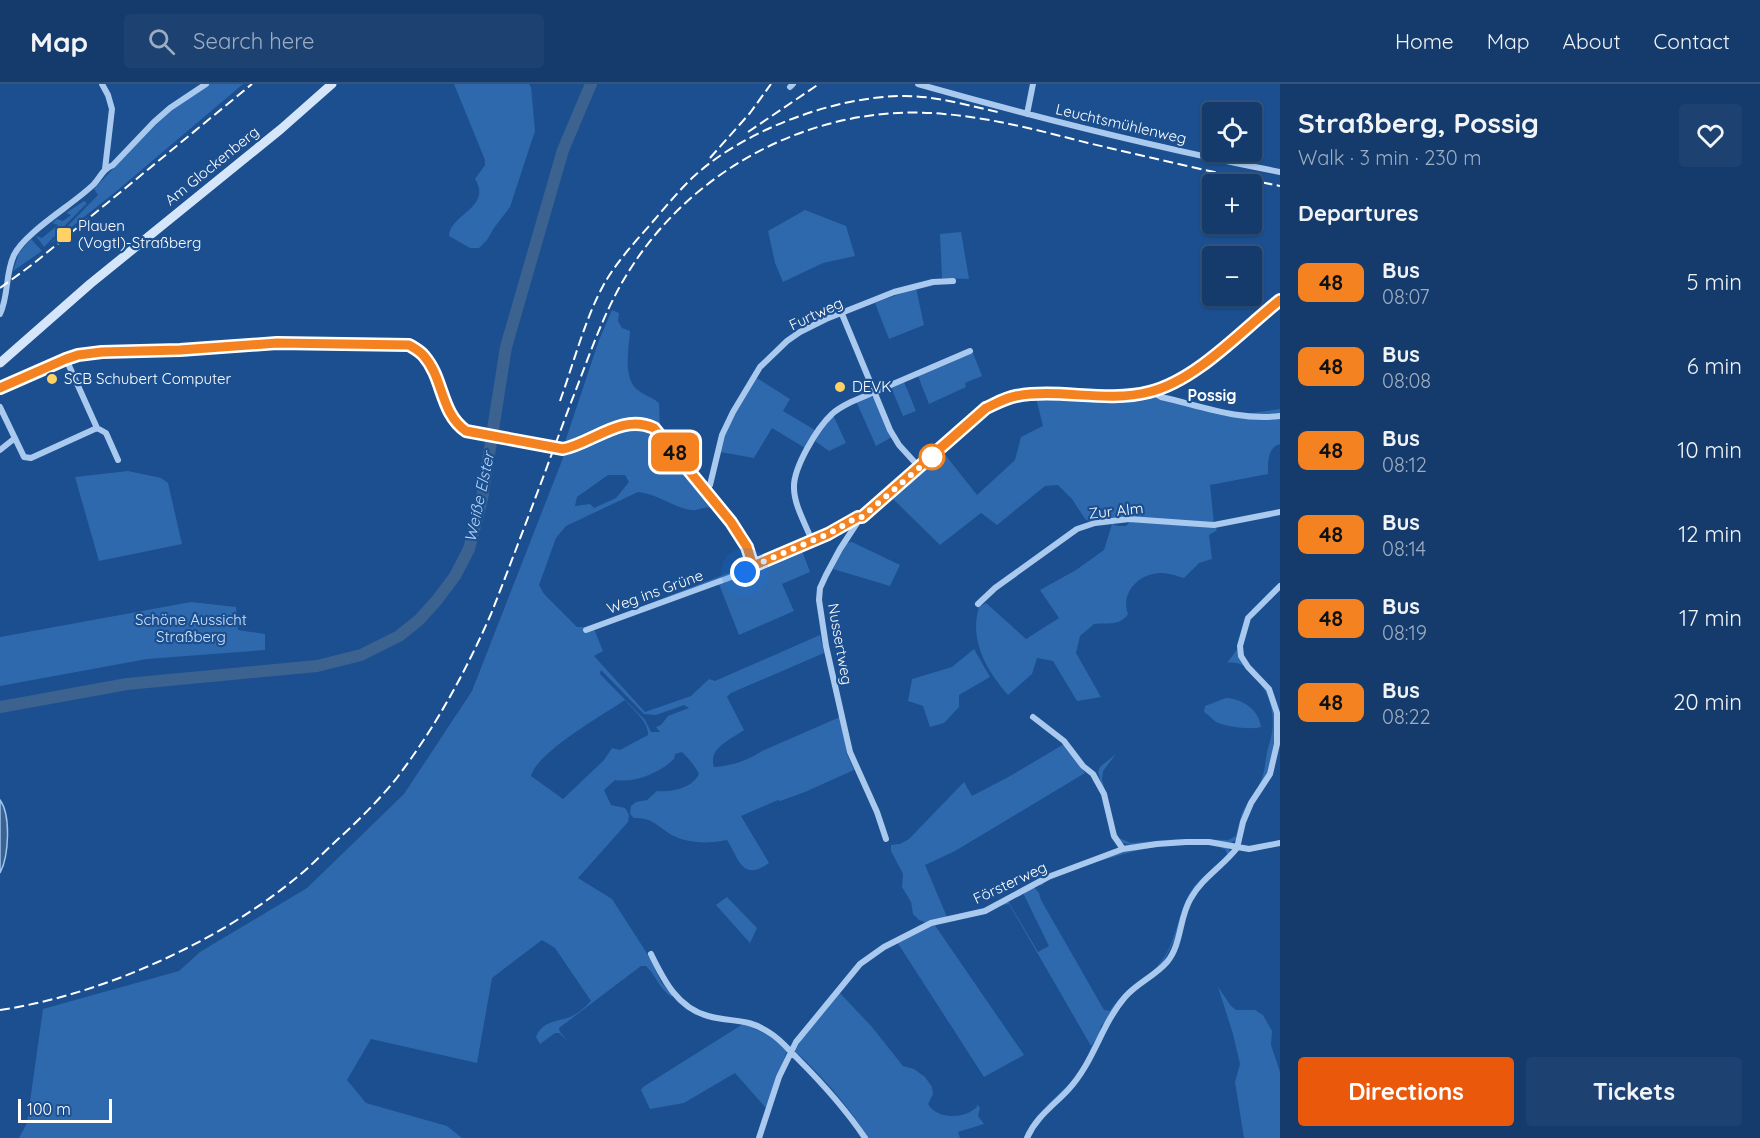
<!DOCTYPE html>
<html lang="en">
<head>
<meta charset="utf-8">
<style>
  body { margin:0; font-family:Quicksand,sans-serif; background:#1d4271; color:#f1f3f6; height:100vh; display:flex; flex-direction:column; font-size:22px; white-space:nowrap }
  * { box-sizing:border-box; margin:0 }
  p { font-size:20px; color:#9dadc1 }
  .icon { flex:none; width:33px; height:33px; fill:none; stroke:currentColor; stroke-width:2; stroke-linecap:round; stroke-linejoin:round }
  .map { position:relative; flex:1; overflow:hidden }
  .details { display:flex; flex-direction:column; background:#143b6b; width:480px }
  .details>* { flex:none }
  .badge { padding:0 12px; border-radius:9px; font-size:21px; line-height:39px }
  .buttons { position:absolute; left:1202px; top:18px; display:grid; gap:12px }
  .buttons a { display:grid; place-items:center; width:60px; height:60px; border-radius:6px; background:#143b6b; box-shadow:0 2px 4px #0004,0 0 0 2px #33557e; font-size:30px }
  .scale { position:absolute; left:18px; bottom:15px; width:94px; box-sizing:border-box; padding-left:6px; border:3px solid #fff; border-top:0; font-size:16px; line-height:21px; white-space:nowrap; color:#fff; -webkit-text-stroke:4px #1b4f8f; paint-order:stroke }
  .you { position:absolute; width:30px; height:30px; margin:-15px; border:4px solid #fff; border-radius:50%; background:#1a73e8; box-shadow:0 0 0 9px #1a73e833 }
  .map>.badge { position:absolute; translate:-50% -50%; box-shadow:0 0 0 3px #fff }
  h2 { padding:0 18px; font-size:22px; line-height:54px }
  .round { display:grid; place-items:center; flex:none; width:63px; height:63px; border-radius:6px; background:#1d4271 }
  .overview { display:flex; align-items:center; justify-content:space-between; height:102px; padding:0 18px }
  h1 { font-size:28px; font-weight:800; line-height:45px }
  .primary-button { display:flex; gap:12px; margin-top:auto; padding:12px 18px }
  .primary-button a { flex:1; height:69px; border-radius:6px; background:#ea580c; color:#fff; font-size:24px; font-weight:800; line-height:69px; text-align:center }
  .primary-button a+a { background:#1d4271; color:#f1f3f6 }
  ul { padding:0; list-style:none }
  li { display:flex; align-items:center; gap:18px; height:84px; padding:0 18px }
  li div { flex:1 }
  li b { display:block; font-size:22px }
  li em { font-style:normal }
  li .badge { min-width:66px; font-weight:700; text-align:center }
  header { display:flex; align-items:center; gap:36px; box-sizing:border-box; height:84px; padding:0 30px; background:#143b6b; border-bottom:2px solid #33557e }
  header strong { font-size:28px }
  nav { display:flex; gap:33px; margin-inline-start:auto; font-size:21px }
  .search { width:420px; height:54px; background:#1d4271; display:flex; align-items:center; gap:15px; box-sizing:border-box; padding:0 21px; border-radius:6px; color:#9dadc1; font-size:22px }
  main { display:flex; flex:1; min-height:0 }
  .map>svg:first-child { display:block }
  .green { fill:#2e69ad; fill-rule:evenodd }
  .water { fill:#3c6290; stroke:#9cc4f0; stroke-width:1.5 }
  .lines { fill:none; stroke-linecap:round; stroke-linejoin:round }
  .river { stroke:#3c6290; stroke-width:12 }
  .minor { stroke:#a9c9ee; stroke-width:6 }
  .secondary { stroke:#d6e6fa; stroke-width:9 }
  .rail { stroke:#fff; stroke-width:2; stroke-dasharray:10 4.5; stroke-linecap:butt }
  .line-casing { stroke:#fff; stroke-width:14 }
  .line { stroke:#f58220; stroke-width:9 }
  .walk { stroke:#fff; stroke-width:6; stroke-dasharray:0 10.8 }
  .poi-dot { fill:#ffd166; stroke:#1b4f8f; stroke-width:2 }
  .stop-dot { fill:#fff; stroke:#f58220; stroke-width:3 }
  .labels { text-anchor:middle; stroke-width:4.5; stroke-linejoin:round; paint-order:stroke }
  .street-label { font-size:15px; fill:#fff; stroke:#1b4f8f }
  .poi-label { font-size:15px; fill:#fff; stroke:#1b4f8f; text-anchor:start }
  .park-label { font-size:15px; fill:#cfe3fa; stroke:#1b4f8f }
  .neighbourhood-label { font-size:16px; font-weight:bold; fill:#fff; stroke:#1b4f8f }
  .water-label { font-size:16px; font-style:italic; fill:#b5d3f5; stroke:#1b4f8f }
</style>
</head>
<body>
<header>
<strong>Map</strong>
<div class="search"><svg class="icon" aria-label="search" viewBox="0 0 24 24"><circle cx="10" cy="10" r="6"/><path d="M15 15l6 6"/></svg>Search here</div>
<nav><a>Home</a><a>Map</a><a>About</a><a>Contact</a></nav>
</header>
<main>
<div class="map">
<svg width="1280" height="1054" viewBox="0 0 1280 1054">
  <rect width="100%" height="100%" fill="#1b4f8f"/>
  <path class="green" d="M210 0H243L119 105 49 161 98 111 94 105 155 40 164 32Z
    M454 0H529L531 3 535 47 510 123 494 144 487 156 479 164H470L449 152C449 131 493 123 475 95L485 81V76Z
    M84 117 87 119 44 163 36 152 42 154 58 141 52 139 57 135 63 137 71 131 66 129Z
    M805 126 846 142 855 172 823 179 783 198 775 179 768 147Z
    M961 148 969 195 942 194 940 150Z
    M31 155 42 167 13 187 19 169Z
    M916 204 924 241 889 255 875 219Z
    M612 226 619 229 618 237 622 244 630 247C629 264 622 296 639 307 646 312 652 313 659 319L660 343 670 356 672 367C698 399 739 440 749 480L743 487 594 545 603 567 594 572 645 628 691 612 709 595 715 597 820 551 824 569 731 609 727 613 744 646C730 656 708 664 714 683 731 682 747 677 762 667L840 633 847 670 854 686 805 708 780 717 778 716 741 732 769 779C742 799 738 773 727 756 708 760 684 760 667 748 654 739 651 734 634 734L630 730 631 722 636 718 647 716 657 707C672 708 691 705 699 690 696 683 688 674 682 668L675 670 674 675C659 689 636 699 615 696L604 706 611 721 625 724 629 731 628 738 578 794 612 815 650 874 661 898 672 911V913C659 905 656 891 646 882H641L559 944 560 948 568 957 559 949H555L540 960 536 953C542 938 554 938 567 934 576 932 585 923 591 917L555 864 542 856 492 894 477 979 371 955 347 996 366 1019 447 1042 462 1054H19L27 1039 43 925 179 887 200 868 307 804 404 710 472 607 563 374 564 361 599 256ZM608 391H625L629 398 616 414 594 424 590 420 575 422 577 413ZM638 408C658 410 672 423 691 426 699 427 706 421 713 425 726 432 751 470 744 483L588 543H577L544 510 539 501 556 454 566 442ZM601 586 644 630 656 631 684 621 689 624 668 632 661 641 656 643 660 648H651L645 636 600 590ZM625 616C633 626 649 638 648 651L620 666 612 664 604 676 563 715 531 692C537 668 603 631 625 616Z
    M973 269 982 292 965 299 966 303 929 320 918 292Z
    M757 294 790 315 783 327 815 346 805 364 772 344 754 374 720 368 724 348Z
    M904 298 916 327 903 332 891 303Z
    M869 312 874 314 892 353 876 362 856 317Z
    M1036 314H1157L1232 332 1280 325V360C1267 364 1268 379 1268 390L1210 401 1214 440 1217 446 1209 451 1212 475 1199 479 1184 494C1177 492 1168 489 1161 489 1139 489 1120 509 1128 530 1119 543 1108 538 1094 540L1080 552 1076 569 1101 613 1077 617 1053 577 1037 574 1032 590 1008 611C986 586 969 556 979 523L986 519 1026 555 1059 534 1040 506 1076 486 1104 466 1112 440 1118 442H1126L1130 438 1127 434 1091 438 1085 435 1072 415 1058 401 1045 402 997 441 981 429 940 461 890 412 943 368 977 411 1015 376 1021 353 1043 342Z
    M833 331 846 359 829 367 815 357Z
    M128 387 161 394 168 399 182 460 99 477 75 393Z
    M852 458 900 481 890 502 833 485 845 459Z
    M801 464 810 488 782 500 794 527 739 551 719 500Z
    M191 518 236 523 238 546 265 550V566L147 575 0 602V553Z
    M1238 564C1238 584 1263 595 1271 613 1280 636 1278 668 1267 690 1262 701 1254 711 1248 722 1242 732 1239 745 1236 756L1230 759 1190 755 1131 761 1120 758 1112 742 1107 717 1098 688 1100 683 1116 670 1103 687 1102 695 1113 743 1119 754 1131 759 1178 755 1228 756 1236 752C1238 744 1240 736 1242 729 1247 718 1256 708 1261 697 1266 685 1265 672 1269 661 1277 636 1272 611 1254 592 1245 582 1240 577 1227 579Z
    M974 565 990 593 959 611V623L944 639 930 643 923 622 908 617 912 595 952 583Z
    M1226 614C1243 615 1259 626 1261 643 1252 646 1226 643 1216 638 1212 635 1209 631 1204 628L1205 622Z
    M1064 660 1085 689 955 767 925 781 947 833 927 839 919 836 913 830 911 818 902 803 903 790 891 767V761L900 760 909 755 964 698 972 712 1012 691Z
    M1202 759 1228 764 1231 769 1229 772 1203 794 1196 803 1188 815 1175 855 1163 878 1155 887 1124 912 1106 938 1101 942 1099 952 1091 962 1093 966 1092 970C1081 989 1065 1011 1045 1023 1059 1009 1092 982 1091 962L1009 820C999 820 971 832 959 835H958L986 827 1008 817 1038 868 1049 862 1023 809 1034 803 1039 809 1041 816 1104 926 1110 927C1122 907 1145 898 1160 879 1177 858 1177 830 1191 807 1200 792 1217 785 1227 771L1226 766C1191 747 1115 772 1079 784 1067 789 1051 792 1041 802L1039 799C1053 791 1068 786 1083 781 1125 766 1156 760 1202 759Z
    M727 813 757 844 750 859 716 821Z
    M934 840 1024 971 984 993 897 858Z
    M1218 903 1231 922 1236 926H1255L1263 931 1272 947 1271 961 1280 988V1054H1244L1235 998 1240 980 1233 950Z
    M839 908 872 943 903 982 914 985 925 993 932 1003 933 1010 928 1020C937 1036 965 1035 977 1023V1020L980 1024 978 1032 984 1040 958 1048 960 1054H868C847 1020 824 994 795 967L803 952Z
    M743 940 769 951 787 967 766 1024 735 989 684 1019 650 1025 641 1006 643 1003Z"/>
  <path class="water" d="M0 716C11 731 9 772 0 789Z"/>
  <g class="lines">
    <path class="river" d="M0 623 127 600 317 582 361 571 399 552 419 536 437 516 455 492 469 465 482 415 506 263 563 66 591 0"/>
    <path class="minor" d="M102 0 108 11 112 25 105 85
      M918 0C1038 34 1158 64 1280 88
      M790 3 793 0
      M1027 30 1033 0
      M0 230C9 211 5 190 14 171 25 148 74 120 94 100 101 92 103 85 113 81L154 38 170 24 206 0
      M842 230 890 346 899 361 920 384
      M0 304 66 275 78 271 102 268 180 266 277 259 409 261 423 270 429 279 451 333 458 341 466 347 476 350 535 358 563 365C593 359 622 329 654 344L731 439 747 463 753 482
      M1152 308 1161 313C1201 322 1239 337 1280 332
      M0 323 24 373 31 374 97 344 66 275
      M97 344 106 349 118 376
      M0 366 15 354
      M705 406 710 401 722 351 733 328 760 283 787 257 800 248 826 235 894 208 933 198 953 197
      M812 457C806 441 794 421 794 404 793 384 817 344 832 330 837 325 845 321 851 318L970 267
      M978 520 995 504 1077 445 1095 439 1129 435 1214 441 1280 428
      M586 546 745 488 753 482 828 450 858 433H862
      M1033 633 1064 657 1083 682 1093 690 1104 710 1114 752 1123 765
      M886 755 877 728 850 668 826 562 819 516 820 504 826 491 840 465 857 439 986 325 1015 312 1037 310 1135 311 1152 308 1208 278 1280 216
      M1237 764 1243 738 1251 719 1270 690 1277 660V629L1269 605 1248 583 1241 572 1240 562 1248 534 1280 502
      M651 870C664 897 678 924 708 932 733 939 746 933 770 949 780 955 788 965 797 974 822 999 845 1024 865 1054
      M759 1054 779 993 796 958 860 880 884 863 931 839 985 827 1048 793 1123 765 1157 760 1186 758H1209L1249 765 1280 759
      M1027 1054C1036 1033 1053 1022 1068 1006 1094 978 1101 941 1125 913 1137 899 1155 892 1167 878 1182 860 1179 833 1191 814 1202 794 1223 782 1237 764"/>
    <path class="secondary" d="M0 279 90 200 281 45 332 0"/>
    <path class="rail" d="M748 48 819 0
      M710 74 750 29 771 0
      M0 204 33 180 252 0
      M560 317C573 281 585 235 603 202 615 180 633 160 650 141 663 126 675 111 689 97 739 48 830 14 899 12 933 11 966 21 998 28
      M0 926C101 911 217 859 296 794 310 783 323 769 336 757 357 738 378 717 396 695 435 644 465 589 491 530 518 461 544 391 570 321 588 276 603 228 629 187 695 81 820 18 944 30 993 34 1041 47 1088 59 1152 74 1216 89 1280 102"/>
  </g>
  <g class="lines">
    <defs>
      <path id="line" d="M0 304 66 275 78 271 102 268 180 266 277 259 409 261C414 264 420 267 424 272 444 295 440 329 466 347L563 365C593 359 622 329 654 344L731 438 747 463 753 482 828 450 858 433H862L986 324C995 320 1005 314 1016 312 1059 304 1106 319 1149 308 1196 297 1242 246 1280 216"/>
    </defs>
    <use href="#line" class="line-casing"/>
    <use href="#line" class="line"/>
    <path class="walk" d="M745 488 753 482 828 450 858 433H862L932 373"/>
  </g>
  <g class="poi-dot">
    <rect x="56" y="143" width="16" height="16" rx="3"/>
    <circle cx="52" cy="295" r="6"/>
    <circle cx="840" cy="303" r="6"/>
  </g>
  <circle class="stop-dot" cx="932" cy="373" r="12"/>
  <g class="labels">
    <g class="street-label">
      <text transform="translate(1121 40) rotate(13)" y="5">Leuchtsmühlenweg</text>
      <text transform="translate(212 82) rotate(-39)" y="5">Am Glockenberg</text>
      <text transform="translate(816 230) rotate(-25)" y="5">Furtweg</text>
      <text transform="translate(1116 427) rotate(-6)" y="5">Zur Alm</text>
      <text transform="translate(655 508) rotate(-20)" y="5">Weg ins Grüne</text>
      <text transform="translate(840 560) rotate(80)" y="5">Nussertweg</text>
      <text transform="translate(1010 799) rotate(-25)" y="5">Försterweg</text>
    </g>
    <g class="poi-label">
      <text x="78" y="147">Plauen<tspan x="78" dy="17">(Vogtl)-Straßberg</tspan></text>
      <text x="64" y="300">SCB Schubert Computer</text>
      <text x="852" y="308">DEVK</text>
    </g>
    <g class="park-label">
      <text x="191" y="541">Schöne Aussicht<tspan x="191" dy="17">Straßberg</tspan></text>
    </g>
    <g class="neighbourhood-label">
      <text x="1212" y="317">Possig</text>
    </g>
    <g class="water-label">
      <text transform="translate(479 413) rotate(-78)" y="6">Weiße Elster</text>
    </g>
  </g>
</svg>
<div class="buttons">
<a><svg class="icon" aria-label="locate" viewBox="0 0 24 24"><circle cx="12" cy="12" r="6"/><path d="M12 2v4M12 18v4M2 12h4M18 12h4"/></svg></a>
<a>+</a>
<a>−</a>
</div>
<div class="scale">100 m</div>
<div class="you" style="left:745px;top:488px"></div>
<b class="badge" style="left:675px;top:368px;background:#f58220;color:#111">48</b>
</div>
<section class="details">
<div class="overview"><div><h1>Straßberg, Possig</h1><p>Walk · 3 min · 230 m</p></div><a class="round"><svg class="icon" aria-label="heart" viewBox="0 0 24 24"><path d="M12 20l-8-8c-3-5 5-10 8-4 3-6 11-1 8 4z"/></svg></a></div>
<h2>Departures</h2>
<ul>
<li><span class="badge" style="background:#f58220;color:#111">48</span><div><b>Bus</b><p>08:07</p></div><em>5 min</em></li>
<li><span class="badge" style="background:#f58220;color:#111">48</span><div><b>Bus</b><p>08:08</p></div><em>6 min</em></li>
<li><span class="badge" style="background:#f58220;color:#111">48</span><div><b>Bus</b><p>08:12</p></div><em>10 min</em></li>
<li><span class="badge" style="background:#f58220;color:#111">48</span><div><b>Bus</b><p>08:14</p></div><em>12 min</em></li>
<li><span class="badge" style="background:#f58220;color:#111">48</span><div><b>Bus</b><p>08:19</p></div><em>17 min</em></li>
<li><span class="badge" style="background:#f58220;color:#111">48</span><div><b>Bus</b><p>08:22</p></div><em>20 min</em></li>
</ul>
<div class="primary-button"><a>Directions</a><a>Tickets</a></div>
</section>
</main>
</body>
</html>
